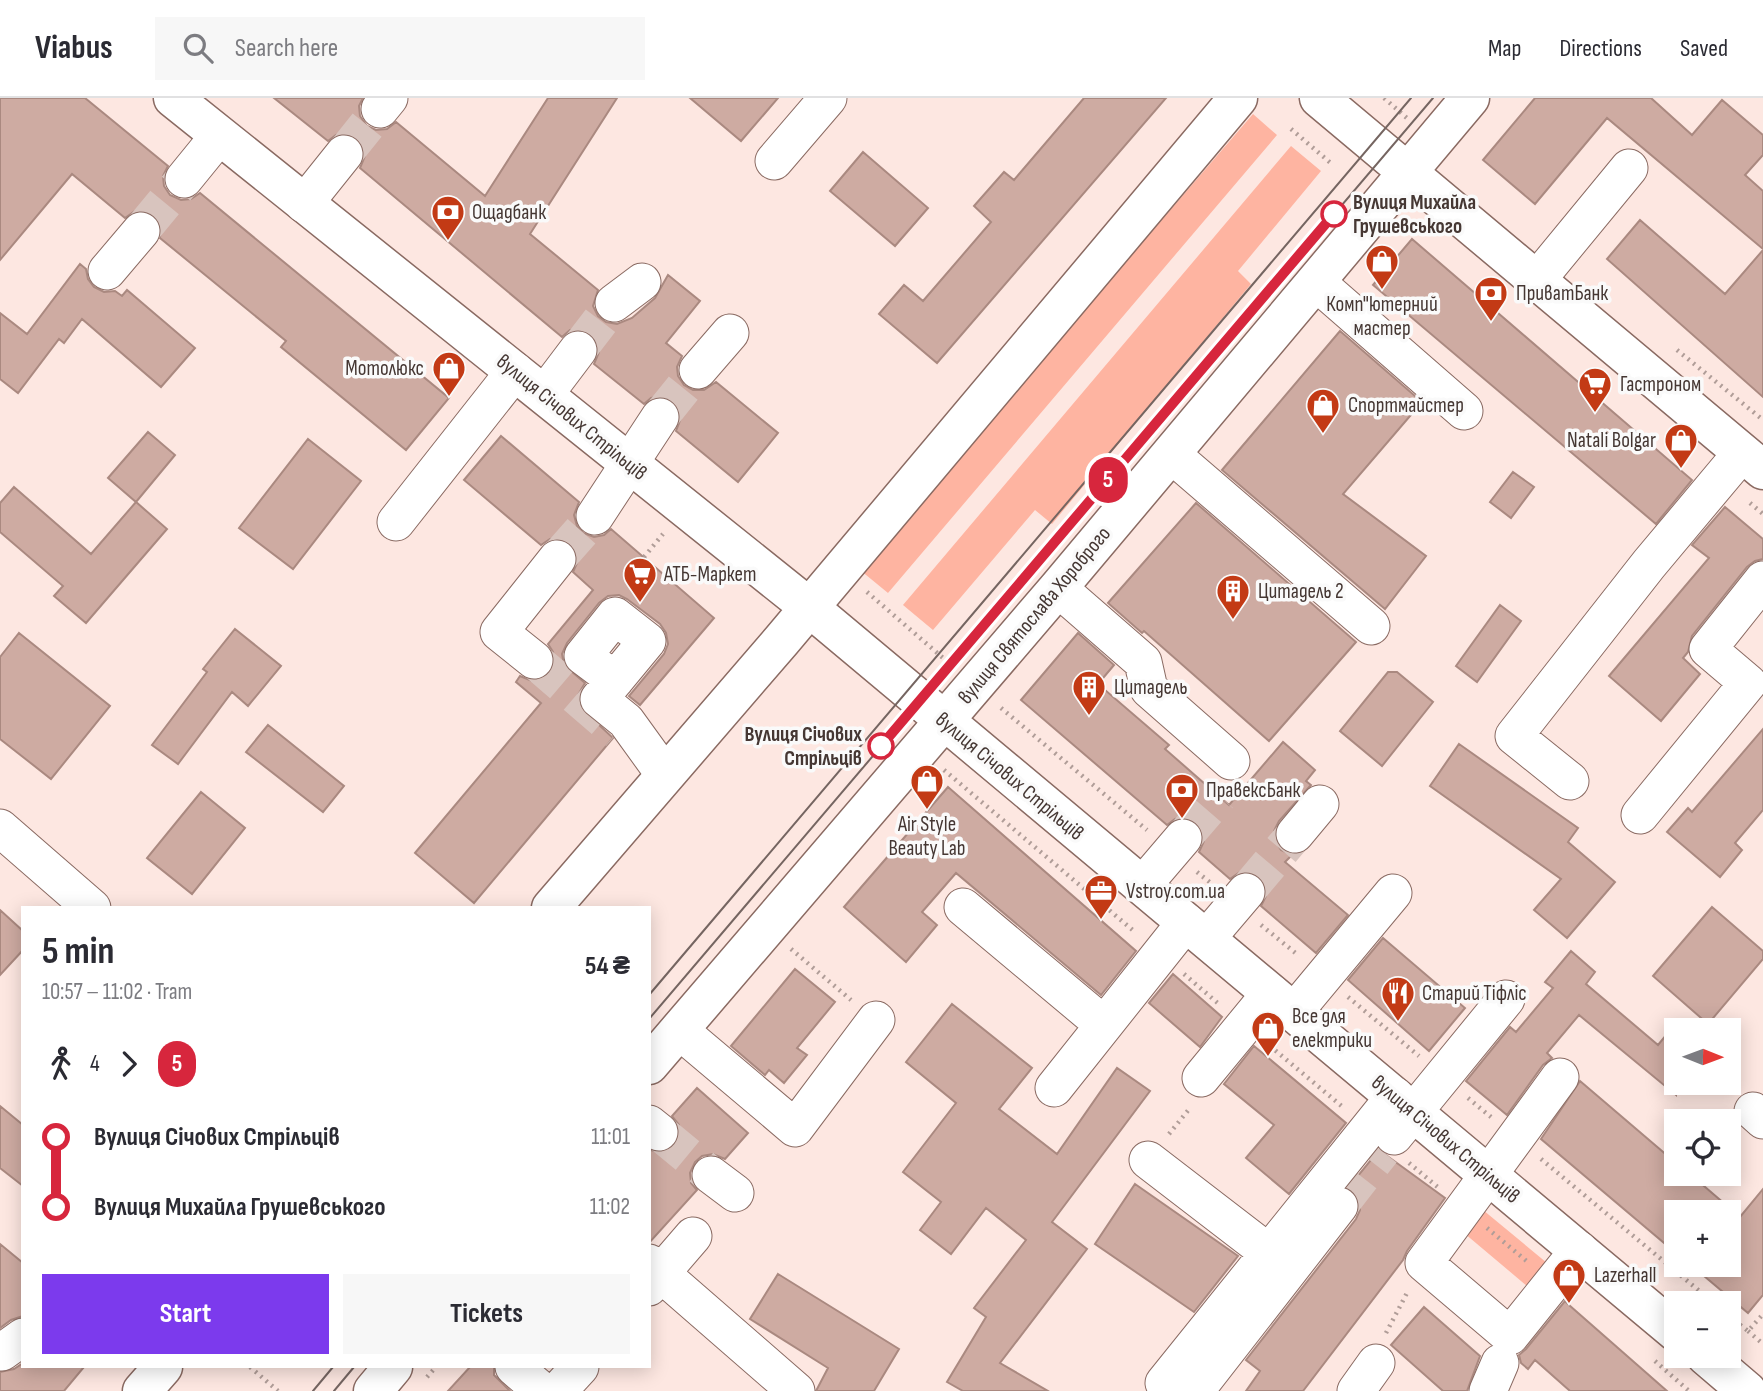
<!DOCTYPE html>
<html lang="en">
<head>
<meta charset="utf-8">
<style>
  body { margin:0; font-family:"Sofia Sans Condensed",sans-serif; background:#f7f7f7; color:#2b2b33; height:100vh; display:flex; flex-direction:column; font-size:26px; white-space:nowrap }
  * { box-sizing:border-box; margin:0 }
  p { font-size:23px; color:#7c7c81 }
  .icon { flex:none; width:38px; height:38px; fill:none; stroke:currentColor; stroke-width:2; stroke-linecap:round; stroke-linejoin:round }
  .map { position:relative; flex:1; overflow:hidden }
  .details { position:absolute; left:21px; top:808px; width:630px; height:462px; display:flex; flex-direction:column; background:#fff; border-radius:0px; box-shadow:0 4px 18px #0003 }
  .details>* { flex:none }
  .badge { padding:0 14px; border-radius:23px; font-size:24px; line-height:46px }
  .needle { width:46px; rotate:91deg }
  .tools { position:absolute; left:1664px; top:920px; display:grid; gap:14px }
  .tools a { display:grid; place-items:center; width:77px; height:77px; border-radius:0px; background:#fff; box-shadow:0 4px 18px #0003; font-size:35px }
  .map>.badge { position:absolute; translate:-50% -50%; box-shadow:0 0 0 4px #fff }
  .legs { display:flex; align-items:center; gap:10px; height:77px; padding:0 21px; font-size:23px }
  .legs p { margin-inline-start:auto }
  .headline { display:flex; align-items:center; justify-content:space-between; height:119px; padding:0 21px }
  h1 { font-size:38px; font-weight:700; line-height:52px }
  .cta { display:flex; gap:14px; margin-top:auto; padding:14px 21px }
  .cta a { flex:1; height:80px; border-radius:0px; background:#7c3aed; color:#fff; font-size:28px; font-weight:700; line-height:80px; text-align:center }
  .cta a+a { background:#f7f7f7; color:#2b2b33 }
  ul { padding:0 21px; list-style:none }
  li { display:flex; align-items:center; gap:24px; height:70px; font-size:26px }
  li i { display:grid; place-items:center; width:10px; height:100%; margin:0 9px; background:currentColor }
  li i::after { content:''; width:18px; height:18px; margin:-9px; border:5px solid; border-radius:50%; background:#fff }
  li p { margin-inline-start:auto }
  li:first-child i { background:linear-gradient(#0000 50%,currentColor 0) }
  li:last-child i { background:linear-gradient(currentColor 50%,#0000 0) }
  header { display:flex; align-items:center; gap:42px; box-sizing:border-box; height:98px; padding:0 35px; background:#fff; border-bottom:2px solid #e1e1e2 }
  header strong { font-size:33px }
  nav { display:flex; gap:38px; margin-inline-start:auto; font-size:24px }
  .search { width:490px; height:63px; background:#f7f7f7; display:flex; align-items:center; gap:18px; box-sizing:border-box; padding:0 24px; border-radius:0px; color:#7c7c81; font-size:26px }
  .map>svg:first-child { display:block }
  .green { fill:#feb4a1 }
  .building { fill:#ceaba2; stroke:#aa8980; stroke-width:2 }
  .lines { fill:none; stroke-linecap:round; stroke-linejoin:round }
  .minor-tunnel { stroke:#d8c4be; stroke-width:37; stroke-dasharray:37 18; stroke-linecap:butt }
  .minor-casing { stroke:#8a6a62; stroke-width:39 }
  .major-casing { stroke:#8a6a62; stroke-width:41 }
  .path { stroke:#b09d98; stroke-width:4.5; stroke-dasharray:2 5; stroke-linecap:butt }
  .minor { stroke:#fff; stroke-width:37 }
  .major { stroke:#fff; stroke-width:38 }
  .tram { stroke:#756561; stroke-width:2 }
  .line-1-casing { stroke:#fff; stroke-width:16 }
  .line-1 { stroke:#d7263d; stroke-width:10 }
  .stop-1-dot { fill:#fff; stroke:#d7263d; stroke-width:3.5 }
  .labels { text-anchor:middle; stroke-width:7; stroke-linejoin:round; paint-order:stroke }
  .stop-label { font-size:21px; font-weight:bold; fill:#453733; stroke:#fafafa; text-anchor:start }
  .poi-label { font-size:21px; fill:#453733; stroke:#fafafa; text-anchor:start }
  .street-label { font-size:21px; fill:#453733; stroke:#fafafa }
</style>
</head>
<body>
<header>
<strong>Viabus</strong>
<div class="search"><svg class="icon" aria-label="search" viewBox="0 0 24 24"><circle cx="10" cy="10" r="6"/><path d="M15 15l6 6"/></svg>Search here</div>
<nav><a>Map</a><a>Directions</a><a>Saved</a></nav>
</header>
<div class="map">
<svg width="1763" height="1293" viewBox="0 0 1763 1293">
  <rect width="100%" height="100%" fill="#fde7e1"/>
  <path class="green" d="M1253 16 1277 37 888 495 860 472Z
    M1291 48 1321 73 1238 173 1251 186 1052 426 1035 412 933 532 903 507Z
    M1483 1112 1547 1165 1527 1188 1464 1135Z"/>
  <path class="building" d="M0 0H85L168 68 163 78 164 88 170 97 181 102 191 101 200 95 449 300 406 352 281 249 286 243 160 140 161 127 154 117 144 112 135 113 125 120 72 76 0 162Z
    M274 0H363L359 8 360 18 367 28 376 32 387 31 396 24 485 98 548 0H617L530 136 598 192 593 208 598 218 606 224 617 226 632 220 655 200 668 177 700 203 666 245 682 258 677 269 678 278 684 287 693 292H704L716 284 778 335 738 384 676 333 681 320 679 310 672 302 661 298 651 300 644 306 594 266 599 254 598 244 591 236 580 231 570 232 562 239 360 70 365 58 363 48 358 40 346 35 336 37 328 43Z
    M690 0H778L741 43Z
    M1084 0H1166L937 265 879 216 904 187 923 203 991 124 974 108 1004 74 1014 82Z
    M1535 0H1651L1692 37 1722 2 1763 37V57L1745 77 1763 93V151L1607 20 1535 106 1483 62Z
    M863 54 928 110 895 148 830 93Z
    M1640 122 1725 196 1763 152V299L1607 161Z
    M1412 141 1692 382 1656 426 1373 187Z
    M80 166 86 171 88 181 94 189 104 194 115 193 122 198 127 192 195 250 161 289 82 221 64 245 59 241 18 295 0 281V215L27 236Z
    M1340 233 1422 304 1343 396 1426 458 1385 511 1222 372Z
    M148 334 175 357 136 404 108 380Z
    M501 338 579 404 574 417 577 428 583 435 594 439 604 437 611 431 714 520 640 607 629 598 664 556 668 546 666 535 660 526 627 501 619 497 608 498 599 505 567 545 562 556 564 567 585 585 578 597 580 609 613 640 474 805 415 755 541 605 516 584 520 578 532 583 542 581 550 576 555 564 553 554 548 546 593 492 573 474 578 463 576 453 571 445 559 440 550 441 541 447 464 382Z
    M308 341 361 383 293 471 239 430Z
    M1513 374 1534 389 1511 420 1490 404Z
    M14 389 91 456 136 404 167 431 86 525 54 498 63 488 0 434V405Z
    M1196 405 1356 544 1269 643 1144 533 1142 535 1108 505Z
    M1725 409 1763 441V461L1755 463 1747 469 1692 538 1688 554 1683 560 1700 576 1661 623 1609 578 1709 460 1692 447Z
    M1500 507 1521 523 1477 584 1456 568Z
    M235 531 281 568 248 608 232 594 178 666 152 647 207 574 203 571Z
    M19 535 110 608 51 681 0 641V559Z
    M1078 535 1114 567 1098 586 1169 647 1165 651 1229 707 1283 644 1315 672 1306 683 1311 687 1279 723 1274 733 1275 743 1281 752 1292 757 1285 764 1348 817 1316 855 1261 808 1266 798V788L1259 778 1249 773 1240 774 1230 781 1199 754 1204 743 1202 732 1197 725 1186 719 1175 721 1167 727 1021 602Z
    M1388 574H1397L1433 604 1382 668 1340 633Z
    M268 627 344 688 323 714 246 654Z
    M1763 631V712L1735 745 1742 752 1720 779 1667 734 1688 710 1692 714Z
    M1459 646 1578 730 1568 744 1615 784 1567 840 1534 812 1561 781 1430 688Z
    M948 689 1136 853 1101 897 956 775 922 814 937 827 906 864 844 809Z
    M201 694 245 730 192 796 147 760Z
    M1712 809 1763 853V861L1708 926 1653 878Z
    M0 812 23 833V852L0 877Z
    M1383 840 1465 910 1429 953 1348 882Z
    M1571 853 1595 874 1586 886 1658 947 1676 925V997L1579 917 1547 955 1552 960 1543 967 1507 1017 1466 983 1510 929 1516 934 1553 890 1545 884Z
    M795 871 835 904 797 950 807 957 784 985 769 972 765 977 731 948Z
    M1173 876 1222 919 1200 949 1149 905Z
    M952 906 1032 970 999 1011 1057 1056 1117 970 1150 993 1052 1124 1087 1151 1000 1265 1048 1293H963L947 1284 986 1219 974 1210 1026 1142 986 1110 951 1156 920 1132 941 1104 903 1074 956 1005 906 964Z
    M1254 948 1346 1025 1289 1096 1246 1060 1274 1027 1224 986Z
    M1580 983 1676 1065V1076H1690L1740 1119 1763 1091V1197L1748 1215 1691 1167H1729V1115H1676V1155L1541 1041Z
    M697 990 748 1035 725 1061 713 1056 702 1058 695 1064 690 1075 691 1085 697 1092 649 1145V1052L666 1054 676 1047 680 1038 679 1027 672 1018Z
    M0 1008 23 1027V1088L0 1070Z
    M1379 1052 1445 1100 1407 1153 1403 1162 1303 1293H1246L1260 1273 1246 1262 1356 1121 1360 1112 1359 1101 1348 1090Z
    M1135 1086 1238 1158 1194 1214 1095 1146Z
    M0 1146 23 1165V1218L11 1222 0 1230Z
    M778 1176 899 1251 874 1293H816L828 1270 750 1221Z
    M1565 1203 1569 1207 1667 1293H1570L1535 1262 1528 1271 1521 1265 1519 1257 1526 1251Z
    M1424 1209 1480 1258 1467 1293H1443L1391 1247Z
    M23 1265V1269H84L64 1293H0V1274L14 1271Z
    M470 1269H494V1277L510 1293H448Z"/>
  <g class="lines">
    <path class="minor-tunnel" d="M344 56 380 11
      M141 133 184 81
      M578 252 614 205
      M660 319 698 272
      M557 461 595 418
      M534 562 618 634
      M1183 740 1219 698
      M1246 794 1295 736
      M659 1034 711 1077
      M1339 1108 1382 1053"/>
    <defs>
      <path id="minor" d="M380 11 389 0
        M774 63 828 0
        M184 81 219 38
        M304 106 344 56
        M107 173 141 133
        M1536 183 1629 70
        M1316 184 1464 313
        M614 205 642 184
        M698 272 730 235
        M544 297 578 252
        M1171 356 1371 528
        M595 418 660 319
        M396 424 515 273
        M1058 490 1143 564 1149 591 1231 663
        M534 562 499 534 557 461
        M615 582 583 558 615 518 647 543 599 601 626 623 665 677
        M1570 683 1514 638 1649 466 1742 355
        M1640 717 1748 585 1708 551 1763 482
        M0 730 92 810
        M1295 736 1320 706
        M1142 788 1183 740
        M963 809 1104 927
        M1206 841 1246 794
        M1294 914 1393 795
        M679 932 795 1030 876 922
        M1560 979 1424 1165 1510 1238 1579 1152
        M1201 980 1271 895
        M1054 990 1186 824
        M1753 1013 1763 1022
        M649 1026 659 1034
        M1394 1038 1506 901
        M1148 1062 1269 1155
        M711 1077 735 1095
        M649 1165 796 1293
        M649 1189 693 1138
        M2 1254 23 1239
        M514 1269 542 1293
        M1164 1285 1395 998
        M558 1293 580 1269
        M1195 1293 1339 1108
        M1356 1293 1376 1265
        M1488 1293 1500 1265"/>
      <path id="major" d="M173 0 810 510 1676 1234
        M1319 0 1763 372
        M551 810 782 542 1238 0
        M649 967 1058 490 1470 0
        M1706 1258 1747 1293
        M142 1293 163 1269
        M373 1293 393 1269"/>
    </defs>
    <use href="#minor" class="minor-casing"/>
    <use href="#major" class="major-casing"/>
    <path class="path" d="M1384 0 1408 21
      M1291 31 1333 67
      M1677 252 1763 322
      M1750 405 1763 416
      M644 459 663 436
      M867 494 950 566
      M1001 610 1147 732
      M944 672 1135 834
      M1197 774 1212 786
      M1261 827 1298 857
      M791 851 851 902
      M1184 876 1220 907
      M1348 899 1419 958
      M1270 948 1344 1010
      M1468 1000 1491 1019
      M1169 1036 1190 1010
      M1541 1061 1715 1206
      M1409 1065 1440 1091
      M1487 1130 1529 1165
      M1729 1218 1748 1233 1763 1216
      M1748 1233 1763 1246
      M1386 1235 1408 1193
      M1655 1263 1689 1293
      M250 1269 278 1293
      M427 1279 436 1269"/>
    <use href="#minor" class="minor"/>
    <use href="#major" class="major"/>
    <path class="tram" d="M649 897 1411 0
      M649 921 1433 0
      M313 1293 333 1269
      M334 1293 354 1269"/>
  </g>
  <g class="lines">
    <defs>
      <path id="line-1" d="M881 648 1334 116"/>
    </defs>
    <use href="#line-1" class="line-1-casing"/>
    <use href="#line-1" class="line-1"/>
  </g>
  <defs>
    <symbol id="bank-pin" viewBox="-11 -11 22 30"><path d="M0 17L-7.5 6A9.5 9.5 0 1 1 7.5 6Z" fill="#c33a15" stroke="#fafafa"/><path d="M-6-4H6V4H-6ZM0-2.3a2.3 2.3 0 1 0 0 4.6a2.3 2.3 0 1 0 0-4.6Z" fill="#fff"/></symbol>
    <symbol id="shop-pin" viewBox="-11 -11 22 30"><path d="M0 17L-7.5 6A9.5 9.5 0 1 1 7.5 6Z" fill="#c33a15" stroke="#fafafa"/><path d="M-5-2.5h2.3a2.7 3.5 0 0 1 5.4 0H5L5.5 6h-11ZM-1.5-2.5h3a1.5 2.3 0 0 0-3 0Z" fill="#fff"/></symbol>
    <symbol id="supermarket-pin" viewBox="-11 -11 22 30"><path d="M0 17L-7.5 6A9.5 9.5 0 1 1 7.5 6Z" fill="#c33a15" stroke="#fafafa"/><path d="M-6-5.5h2.5l.6 2H6L4.5 2H-2.5L-4.4-4H-6ZM-1.5 3.2a1.3 1.3 0 1 0 .1 0ZM3 3.2a1.3 1.3 0 1 0 .1 0Z" fill="#fff"/></symbol>
    <symbol id="building-pin" viewBox="-11 -11 22 30"><path d="M0 17L-7.5 6A9.5 9.5 0 1 1 7.5 6Z" fill="#c33a15" stroke="#fafafa"/><path d="M-4-6H4V6H1V3H-1V6H-4ZM-2.5-4.3h1.7v1.8h-1.7ZM.8-4.3h1.7v1.8H.8ZM-2.5-1h1.7V.8h-1.7ZM.8-1h1.7V.8H.8Z" fill="#fff"/></symbol>
    <symbol id="office-pin" viewBox="-11 -11 22 30"><path d="M0 17L-7.5 6A9.5 9.5 0 1 1 7.5 6Z" fill="#c33a15" stroke="#fafafa"/><path d="M-6-3h4V-5.5h4V-3h4V5H-6ZM-1-4.5V-3h2v-1.5ZM-6 0V1H6V0Z" fill="#fff"/></symbol>
    <symbol id="restaurant-pin" viewBox="-11 -11 22 30"><path d="M0 17L-7.5 6A9.5 9.5 0 1 1 7.5 6Z" fill="#c33a15" stroke="#fafafa"/><path d="M-5-6h1v4h1v-4h1v4h1v-4h1v5L-1.5 .5V6h-2V.5L-5-1ZM5-6V6H3V1.5H1.5Q1.5-4 5-6Z" fill="#fff"/></symbol>
  </defs>
  <g fill-rule="evenodd">
    <use href="#bank-pin" x="429" y="95" width="38" height="52"/>
    <use href="#shop-pin" x="1363" y="144" width="38" height="52"/>
    <use href="#bank-pin" x="1472" y="176" width="38" height="52"/>
    <use href="#shop-pin" x="430" y="251" width="38" height="52"/>
    <use href="#supermarket-pin" x="1576" y="267" width="38" height="52"/>
    <use href="#shop-pin" x="1304" y="288" width="38" height="52"/>
    <use href="#shop-pin" x="1662" y="323" width="38" height="52"/>
    <use href="#supermarket-pin" x="621" y="457" width="38" height="52"/>
    <use href="#building-pin" x="1214" y="474" width="38" height="52"/>
    <use href="#building-pin" x="1070" y="570" width="38" height="52"/>
    <use href="#shop-pin" x="908" y="664" width="38" height="52"/>
    <use href="#bank-pin" x="1163" y="673" width="38" height="52"/>
    <use href="#office-pin" x="1082" y="774" width="38" height="52"/>
    <use href="#restaurant-pin" x="1379" y="876" width="38" height="52"/>
    <use href="#shop-pin" x="1249" y="911" width="38" height="52"/>
    <use href="#shop-pin" x="1550" y="1158" width="38" height="52"/>
  </g>
  <g class="stop-1-dot">
    <circle cx="1334" cy="116" r="12"/>
    <circle cx="881" cy="648" r="12"/>
  </g>
  <g class="labels">
    <g class="stop-label">
      <text x="1353" y="111">Вулиця Михайла<tspan x="1353" dy="24">Грушевського</tspan></text>
      <text x="862" y="643" text-anchor="end">Вулиця Січових<tspan x="862" dy="24">Стрільців</tspan></text>
    </g>
    <g class="poi-label">
      <text x="472" y="121">Ощадбанк</text>
      <text x="1516" y="202">ПриватБанк</text>
      <text x="1382" y="213" text-anchor="middle">Комп"ютерний<tspan x="1382" dy="24">мастер</tspan></text>
      <text x="424" y="277" text-anchor="end">Мотолюкс</text>
      <text x="1620" y="293">Гастроном</text>
      <text x="1348" y="314">Спортмайстер</text>
      <text x="1656" y="349" text-anchor="end">Natali Bolgar</text>
      <text x="664" y="483">АТБ-Маркет</text>
      <text x="1258" y="500">Цитадель 2</text>
      <text x="1114" y="596">Цитадель</text>
      <text x="1206" y="699">ПравексБанк</text>
      <text x="927" y="733" text-anchor="middle">Air Style<tspan x="927" dy="24">Beauty Lab</tspan></text>
      <text x="1126" y="800">Vstroy.com.ua</text>
      <text x="1422" y="902">Старий Тіфліс</text>
      <text x="1292" y="925">Все для<tspan x="1292" dy="24">електрики</tspan></text>
      <text x="1594" y="1184">Lazerhall</text>
    </g>
    <g class="street-label">
      <text transform="translate(572 319) rotate(39)" y="7">вулиця Січових Стрільців</text>
      <text transform="translate(1034 517) rotate(-50)" y="7">вулиця Святослава Хороброго</text>
      <text transform="translate(1010 678) rotate(40)" y="7">вулиця Січових Стрільців</text>
      <text transform="translate(1446 1041) rotate(40)" y="7">вулиця Січових Стрільців</text>
    </g>
  </g>
</svg>
<div class="tools">
<a><svg class="needle" viewBox="-14 -14 28 28"><path d="M0-13l5 13h-10z" fill="#e53935"/><path d="M0 13l5-13h-10z" fill="#7c7c81"/></svg></a>
<a><svg class="icon" aria-label="locate" viewBox="0 0 24 24"><circle cx="12" cy="12" r="6"/><path d="M12 2v4M12 18v4M2 12h4M18 12h4"/></svg></a>
<a>+</a>
<a>−</a>
</div>
<b class="badge" style="left:1108px;top:382px;background:#d7263d;color:#fff">5</b>
<section class="details">
<div class="headline"><div><h1>5 min</h1><p>10:57 – 11:02 · Tram</p></div><b>54 ₴</b></div>
<div class="legs"><svg class="icon" aria-label="walk" viewBox="0 0 24 24"><circle cx="13" cy="4" r="2"/><path d="M13 8l-2 6 4 7M11 14l-3 7M7 12l3-4h3l4 4"/></svg>4<svg class="icon" aria-label="forward" viewBox="0 0 24 24"><path d="M9 5l7 7-7 7"/></svg><b class="badge" style="background:#d7263d;color:#fff">5</b></div>
<ul>
<li><i style="color:#d7263d"></i><b>Вулиця Січових Стрільців</b><p>11:01</p></li>
<li><i style="color:#d7263d"></i><b>Вулиця Михайла Грушевського</b><p>11:02</p></li>
</ul>
<div class="cta"><a>Start</a><a>Tickets</a></div>
</section>
</div>
</body>
</html>
